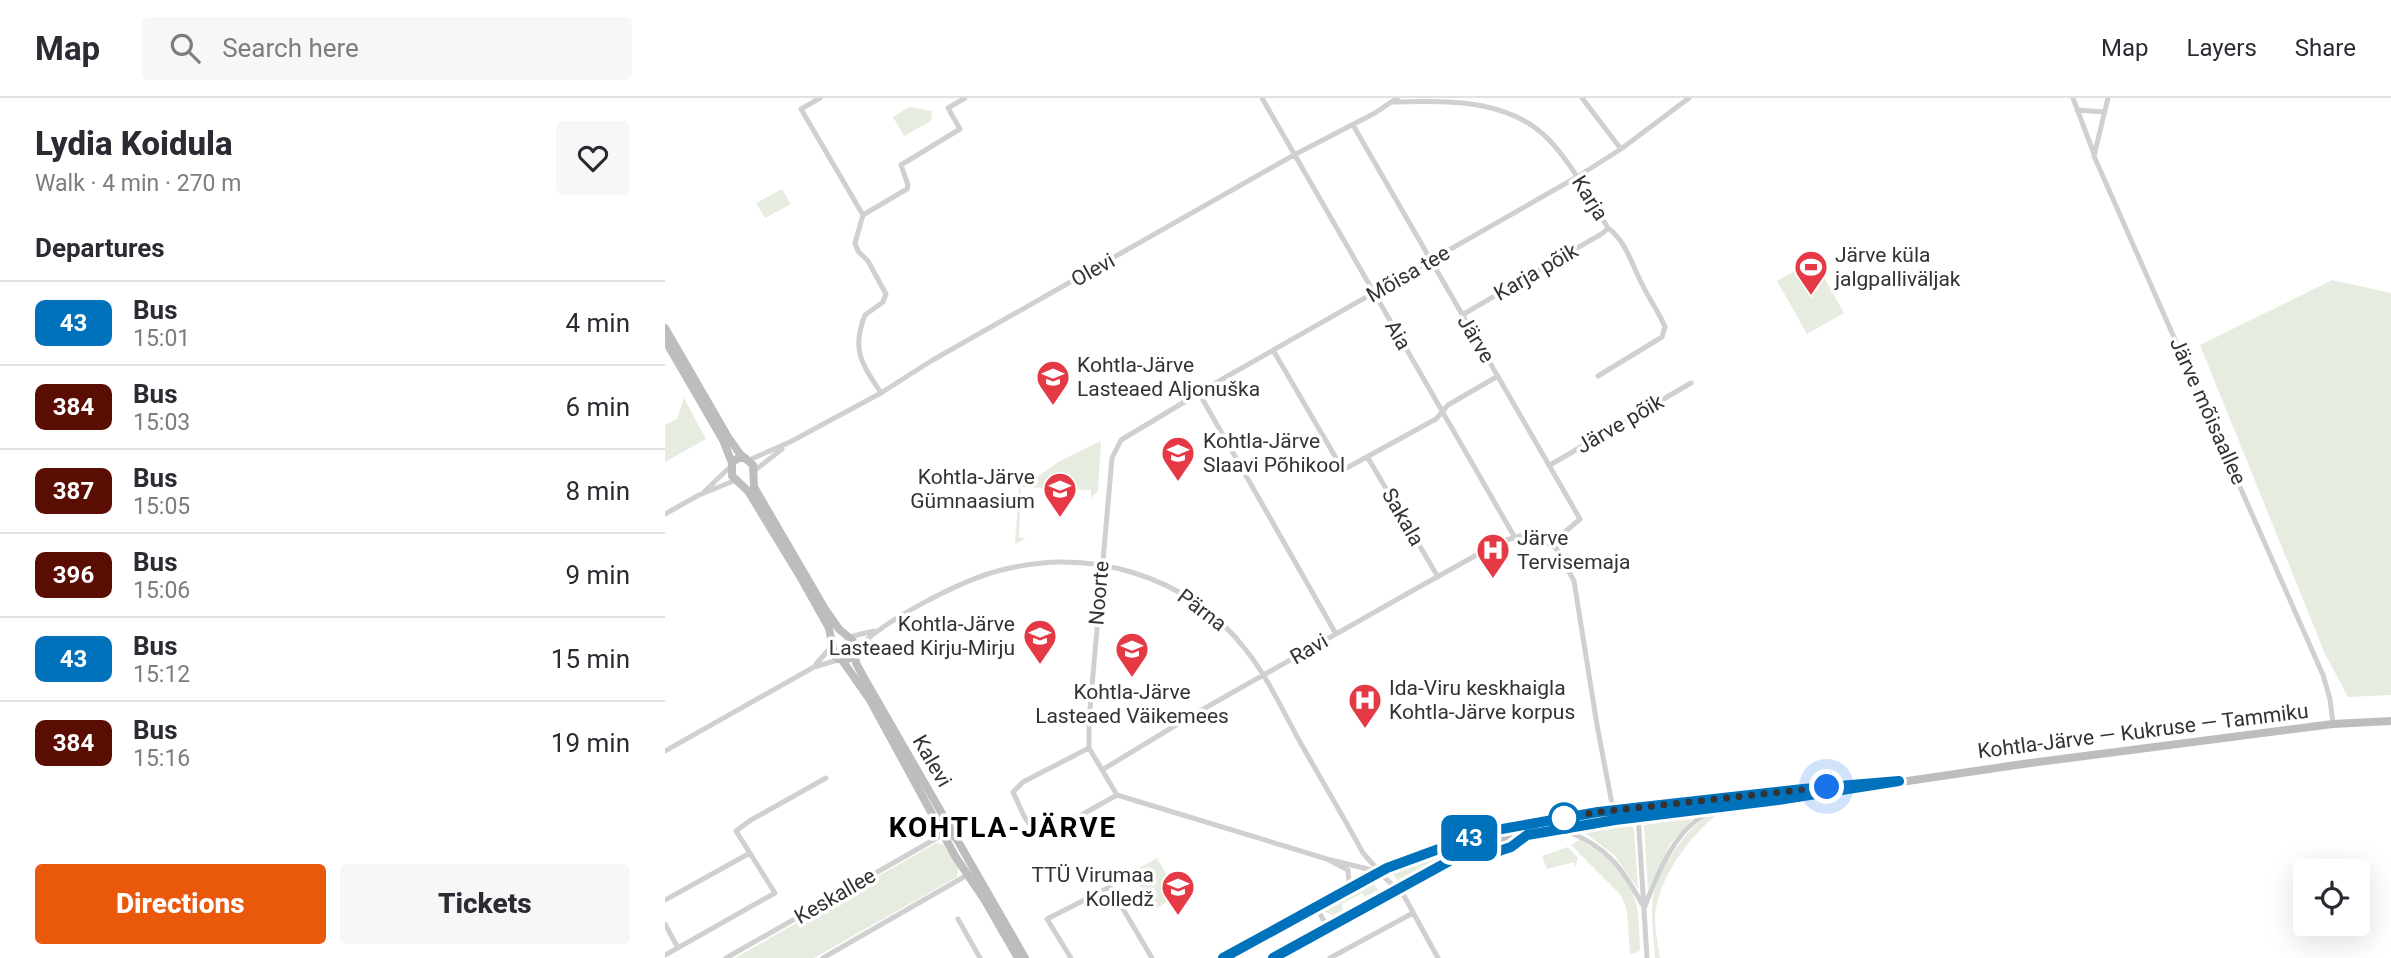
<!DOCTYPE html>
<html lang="en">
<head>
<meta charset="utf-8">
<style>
  body { margin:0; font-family:Roboto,sans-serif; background:#f7f7f7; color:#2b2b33; height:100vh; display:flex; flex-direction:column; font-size:26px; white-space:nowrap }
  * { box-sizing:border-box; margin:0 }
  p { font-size:23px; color:#7c7c81 }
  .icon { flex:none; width:38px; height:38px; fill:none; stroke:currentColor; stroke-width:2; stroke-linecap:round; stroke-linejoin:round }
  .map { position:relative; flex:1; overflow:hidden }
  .sheet { display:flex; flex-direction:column; background:#fff; width:665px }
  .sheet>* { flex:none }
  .badge { padding:0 14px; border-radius:10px; font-size:24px; line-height:46px }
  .buttons { position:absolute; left:1628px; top:761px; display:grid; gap:14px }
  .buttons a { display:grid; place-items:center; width:77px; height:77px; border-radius:7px; background:#fff; box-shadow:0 7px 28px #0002; font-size:35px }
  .you { position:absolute; width:35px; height:35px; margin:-18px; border:5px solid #fff; border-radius:50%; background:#1a73e8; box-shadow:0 0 0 10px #1a73e833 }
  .map>.badge { position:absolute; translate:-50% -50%; box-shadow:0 0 0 4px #fff }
  h2 { padding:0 35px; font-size:26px; line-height:63px }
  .round { display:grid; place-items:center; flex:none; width:74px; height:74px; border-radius:7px; background:#f7f7f7 }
  .headline { display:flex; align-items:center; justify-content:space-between; height:119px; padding:0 35px }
  h1 { font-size:33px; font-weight:800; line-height:52px }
  .cta { display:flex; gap:14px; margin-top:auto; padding:14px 35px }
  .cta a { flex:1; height:80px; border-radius:7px; background:#ea580c; color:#fff; font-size:28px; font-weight:800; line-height:80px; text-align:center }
  .cta a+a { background:#f7f7f7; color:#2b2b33 }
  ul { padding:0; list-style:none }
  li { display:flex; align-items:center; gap:21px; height:84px; padding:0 35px; border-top:2px solid #e1e1e2 }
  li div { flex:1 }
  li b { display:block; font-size:26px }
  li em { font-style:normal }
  li .badge { min-width:77px; font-weight:700; text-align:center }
  header { display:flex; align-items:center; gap:42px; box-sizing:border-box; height:98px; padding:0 35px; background:#fff; border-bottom:2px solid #e1e1e2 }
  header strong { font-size:33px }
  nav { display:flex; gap:38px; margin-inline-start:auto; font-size:24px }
  .search { width:490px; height:63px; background:#f7f7f7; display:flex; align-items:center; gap:18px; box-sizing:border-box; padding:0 24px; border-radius:7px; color:#7c7c81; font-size:26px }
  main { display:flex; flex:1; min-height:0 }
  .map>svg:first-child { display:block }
  .green { fill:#e6ecdf }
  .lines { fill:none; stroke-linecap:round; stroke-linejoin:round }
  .street { stroke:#d0d0d0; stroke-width:5 }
  .secondary { stroke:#bdbdbd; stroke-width:8 }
  .line-casing { stroke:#fff; stroke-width:16 }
  .line { stroke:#0072bc; stroke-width:10 }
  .walk { stroke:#333; stroke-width:7; stroke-dasharray:0 12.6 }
  .stop-dot { fill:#fff; stroke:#0072bc; stroke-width:3.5 }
  .labels { text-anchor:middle; stroke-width:7; stroke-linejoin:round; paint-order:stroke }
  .street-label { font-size:21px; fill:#333; stroke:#fff }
  .poi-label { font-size:21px; fill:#333; stroke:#fff; text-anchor:start }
  .district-label { font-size:28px; font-weight:bold; letter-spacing:2px; fill:#000; stroke:#fff }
</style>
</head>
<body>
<header>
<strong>Map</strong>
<div class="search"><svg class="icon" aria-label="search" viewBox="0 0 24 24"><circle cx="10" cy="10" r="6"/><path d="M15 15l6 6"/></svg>Search here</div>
<nav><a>Map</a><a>Layers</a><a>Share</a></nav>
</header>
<main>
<section class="sheet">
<div class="headline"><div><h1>Lydia Koidula</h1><p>Walk · 4 min · 270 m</p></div><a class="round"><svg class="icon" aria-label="heart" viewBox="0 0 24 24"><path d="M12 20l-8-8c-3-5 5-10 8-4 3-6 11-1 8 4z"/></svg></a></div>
<h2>Departures</h2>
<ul>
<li><span class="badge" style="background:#0072bc;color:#fff">43</span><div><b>Bus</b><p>15:01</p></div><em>4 min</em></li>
<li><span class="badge" style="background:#5a0e03;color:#fff">384</span><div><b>Bus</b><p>15:03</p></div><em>6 min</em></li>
<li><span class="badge" style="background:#5a0e03;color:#fff">387</span><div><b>Bus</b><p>15:05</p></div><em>8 min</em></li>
<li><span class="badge" style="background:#5a0e03;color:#fff">396</span><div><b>Bus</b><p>15:06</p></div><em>9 min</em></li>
<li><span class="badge" style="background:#0072bc;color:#fff">43</span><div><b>Bus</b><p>15:12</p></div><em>15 min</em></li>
<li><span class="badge" style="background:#5a0e03;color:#fff">384</span><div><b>Bus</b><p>15:16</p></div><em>19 min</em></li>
</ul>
<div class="cta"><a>Directions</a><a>Tickets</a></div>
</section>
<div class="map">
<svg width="1726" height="860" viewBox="0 0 1726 860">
  <rect width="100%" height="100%" fill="#fff"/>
  <path class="green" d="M244 9 267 13 266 23 239 38 228 19Z
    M117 91 126 106 100 120 91 105Z
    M1149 162 1179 215 1142 236 1112 183Z
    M1667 182 1726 195V597L1683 599 1660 556 1535 247Z
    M19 300 41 341 0 364V327L12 321Z
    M436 343 433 393 426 400V392L356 389 354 439 360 441 350 446 354 385 369 381 395 363Z
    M1045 717 1050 718C1023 741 998 775 991 810 988 825 993 845 995 860H990C989 842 986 823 987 806 988 779 1021 728 1045 717Z
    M1028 720 1005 746 983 791 979 727Z
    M966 727 969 730 973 791 950 758 919 734 921 732Z
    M914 742C937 753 962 775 970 801 975 817 974 836 975 852L971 855 965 856 962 813 956 797 906 747Z
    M271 745 278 746 293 770 292 779 149 860H70Z
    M903 749 913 760 910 769 909 764 882 771 877 758Z
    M779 752 781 759 734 784 725 772Z
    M492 760 513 797 488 812 467 774Z
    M706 782 713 792 700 799 697 795 677 806 678 812 668 817 660 814 661 806Z"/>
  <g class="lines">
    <path class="street" d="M155 0 136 11 198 117
      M597 0 849 438
      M917 0 956 51
      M1408 0 1429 56
      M1443 0 1429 58 1658 577 1665 601 1668 626
      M729 4C784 3 846 0 886 44 909 69 925 101 943 130 961 143 967 167 977 186 984 201 994 214 1000 229L997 239 933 278
      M1412 12 1440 14
      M688 27 915 421 886 446
      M797 217 938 135 943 130
      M608 252 678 372 771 321 783 307 833 278
      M216 295C197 266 186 252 200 217L218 204 221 196 203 163 193 153 190 145 198 117 242 91 243 87 236 67 295 31 283 10 300 0
      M534 295 671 536
      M703 360 773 479
      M84 362 125 344 216 295 266 263 629 57 710 15 732 0
      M885 367 1026 285
      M89 373 117 351
      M40 393 66 368
      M0 416 34 397 71 382
      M184 539 209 533
      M191 552C217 523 295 483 333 473 424 448 523 477 581 552 603 580 618 613 635 644 656 681 678 718 698 755L721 781 738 796 773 860
      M151 566 167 548
      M424 650 358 684 348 694 359 718 369 733 386 734 452 697
      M0 653 149 569 173 562
      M437 672 526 618 754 489 835 444 855 438 879 443 891 450 909 483 932 627 950 722
      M452 697 424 650V622L447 360 456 342 561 279 912 79 956 51 1024 0
      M452 697 662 761
      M973 716 982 860
      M901 733C941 748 957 769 977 806
      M679 792 684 784 683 772 662 761 711 773
      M0 802 85 755
      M654 807V814L659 823 668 827
      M980 808C991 779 1008 737 1035 720 1041 716 1048 713 1055 711
      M293 821 315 860
      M0 826 13 850
      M0 857 110 795 71 733 86 722 161 680
      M61 860 279 736 290 741
      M158 860 304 776
      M406 860 382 821 445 789 487 860
      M665 860 748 815"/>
    <path class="secondary" d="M0 230 63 339 75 356 88 367 89 389 160 511 174 531 188 543 191 565 198 578 360 860
      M0 242 58 342 67 365
      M80 360H73L67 365V378L83 393 136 480 164 530 169 557 173 561 180 562 187 559 190 555
      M177 562 205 602 290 758 319 801 353 860
      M558 860 722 770 820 734 918 716 1182 687
      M608 860 788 761 839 742 950 722 1168 694 1358 666 1668 626 1726 623"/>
  </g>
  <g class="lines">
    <defs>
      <path id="line" d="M558 860 722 770 820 734 933 714 1138 691 1234 683 1113 702 950 722 862 737 846 749 822 757 803 755 788 761 608 860"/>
    </defs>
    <use href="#line" class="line-casing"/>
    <use href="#line" class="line"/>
    <path class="walk" d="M899 720 933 714 1162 689"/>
  </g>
  <defs>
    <symbol id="stadium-pin" viewBox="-11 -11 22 30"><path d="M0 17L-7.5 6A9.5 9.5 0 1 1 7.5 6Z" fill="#e63946" stroke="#fff"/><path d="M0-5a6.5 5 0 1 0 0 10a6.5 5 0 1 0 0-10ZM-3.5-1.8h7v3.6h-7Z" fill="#fff"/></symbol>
    <symbol id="school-pin" viewBox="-11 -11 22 30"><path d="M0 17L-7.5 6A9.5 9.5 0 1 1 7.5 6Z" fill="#e63946" stroke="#fff"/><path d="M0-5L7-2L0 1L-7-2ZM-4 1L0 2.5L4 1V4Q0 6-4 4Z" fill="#fff"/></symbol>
    <symbol id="hospital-pin" viewBox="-11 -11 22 30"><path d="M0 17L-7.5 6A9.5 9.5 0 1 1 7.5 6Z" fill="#e63946" stroke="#fff"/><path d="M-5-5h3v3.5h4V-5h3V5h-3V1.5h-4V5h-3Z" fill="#fff"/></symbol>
    <symbol id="university-pin" viewBox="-11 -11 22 30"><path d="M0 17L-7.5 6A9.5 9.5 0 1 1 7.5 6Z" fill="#e63946" stroke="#fff"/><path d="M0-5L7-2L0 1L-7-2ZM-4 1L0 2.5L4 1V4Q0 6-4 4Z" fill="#fff"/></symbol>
  </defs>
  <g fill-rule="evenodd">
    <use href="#stadium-pin" x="1127" y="150" width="38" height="52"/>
    <use href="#school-pin" x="369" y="260" width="38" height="52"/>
    <use href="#school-pin" x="494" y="336" width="38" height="52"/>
    <use href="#school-pin" x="376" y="372" width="38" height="52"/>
    <use href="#hospital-pin" x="809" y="433" width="38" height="52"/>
    <use href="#school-pin" x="356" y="519" width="38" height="52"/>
    <use href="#school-pin" x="448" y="532" width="38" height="52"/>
    <use href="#hospital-pin" x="681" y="583" width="38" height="52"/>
    <use href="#university-pin" x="494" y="770" width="38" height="52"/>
  </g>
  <circle class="stop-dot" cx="899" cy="720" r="14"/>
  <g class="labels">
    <g class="street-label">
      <text transform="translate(925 100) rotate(58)" y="7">Karja</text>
      <text transform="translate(428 172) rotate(-29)" y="7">Olevi</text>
      <text transform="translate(871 174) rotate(-30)" y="7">Karja põik</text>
      <text transform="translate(743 176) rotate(-30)" y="7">Mõisa tee</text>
      <text transform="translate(733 237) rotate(60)" y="7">Aia</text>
      <text transform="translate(811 241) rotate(59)" y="7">Järve</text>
      <text transform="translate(1543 313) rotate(66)" y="7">Järve mõisaallee</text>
      <text transform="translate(955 326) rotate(-30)" y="7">Järve põik</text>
      <text transform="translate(738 419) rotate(60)" y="7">Sakala</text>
      <text transform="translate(434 495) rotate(-85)" y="7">Noorte</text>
      <text transform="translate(537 512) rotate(37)" y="7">Pärna</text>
      <text transform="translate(644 551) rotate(-30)" y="7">Ravi</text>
      <text transform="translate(1478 633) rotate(-7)" y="7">Kohtla-Järve — Kukruse — Tammiku</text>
      <text transform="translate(267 663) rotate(60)" y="7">Kalevi</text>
      <text transform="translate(170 798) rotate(-30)" y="7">Keskallee</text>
    </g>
    <g class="poi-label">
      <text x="1170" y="164">Järve küla<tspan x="1170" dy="24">jalgpalliväljak</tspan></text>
      <text x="412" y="274">Kohtla-Järve<tspan x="412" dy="24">Lasteaed Aljonuška</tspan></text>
      <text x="538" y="350">Kohtla-Järve<tspan x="538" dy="24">Slaavi Põhikool</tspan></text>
      <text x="370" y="386" text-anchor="end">Kohtla-Järve<tspan x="370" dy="24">Gümnaasium</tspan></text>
      <text x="852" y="447">Järve<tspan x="852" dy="24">Tervisemaja</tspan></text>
      <text x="350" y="533" text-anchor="end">Kohtla-Järve<tspan x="350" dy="24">Lasteaed Kirju-Mirju</tspan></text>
      <text x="724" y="597">Ida-Viru keskhaigla<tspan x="724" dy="24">Kohtla-Järve korpus</tspan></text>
      <text x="467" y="601" text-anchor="middle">Kohtla-Järve<tspan x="467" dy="24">Lasteaed Väikemees</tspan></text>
      <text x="489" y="784" text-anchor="end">TTÜ Virumaa<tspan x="489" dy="24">Kolledž</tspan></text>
    </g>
    <g class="district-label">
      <text x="338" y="739">KOHTLA-JÄRVE</text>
    </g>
  </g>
</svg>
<div class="buttons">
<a><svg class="icon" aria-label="locate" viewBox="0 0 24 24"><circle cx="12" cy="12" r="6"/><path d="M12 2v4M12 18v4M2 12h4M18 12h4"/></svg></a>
</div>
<div class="you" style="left:1162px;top:689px"></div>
<b class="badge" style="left:804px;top:740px;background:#0072bc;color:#fff">43</b>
</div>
</main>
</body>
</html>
